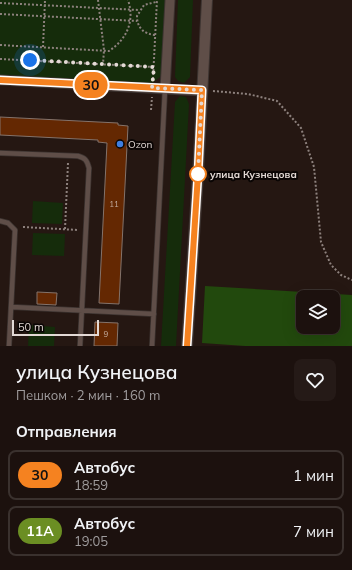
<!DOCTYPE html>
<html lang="ru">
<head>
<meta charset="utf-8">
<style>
  body { margin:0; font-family:Mulish,sans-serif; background:#251a17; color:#f1f3f6; height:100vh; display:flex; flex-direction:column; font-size:15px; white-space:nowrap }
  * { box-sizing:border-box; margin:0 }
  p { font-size:13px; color:#a09d9e }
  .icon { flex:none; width:22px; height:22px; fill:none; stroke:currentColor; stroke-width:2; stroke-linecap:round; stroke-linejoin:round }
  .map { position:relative; height:346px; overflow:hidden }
  .sheet { display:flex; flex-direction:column; background:#1c110e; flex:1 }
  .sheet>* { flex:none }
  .badge { padding:0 8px; border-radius:13px; font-size:14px; line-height:26px }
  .fabs { position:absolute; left:296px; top:290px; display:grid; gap:8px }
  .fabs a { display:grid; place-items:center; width:44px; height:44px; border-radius:8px; background:#1c110e; box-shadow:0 4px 16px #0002,0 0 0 1px #3a312e; font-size:20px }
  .scale { position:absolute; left:12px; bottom:10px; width:87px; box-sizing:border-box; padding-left:4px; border:2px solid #e3d9d5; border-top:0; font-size:11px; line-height:14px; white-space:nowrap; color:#e3d9d5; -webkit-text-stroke:3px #0a0504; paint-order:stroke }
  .you { position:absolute; width:20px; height:20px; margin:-10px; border:3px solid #fff; border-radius:50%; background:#1a73e8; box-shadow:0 0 0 6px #1a73e833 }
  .map>.badge { position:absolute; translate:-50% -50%; box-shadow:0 0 0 2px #fff }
  h2 { padding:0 16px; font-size:15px; line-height:36px }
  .round { display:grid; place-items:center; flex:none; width:42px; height:42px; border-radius:8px; background:#251a17 }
  .headline { display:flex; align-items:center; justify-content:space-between; height:68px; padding:0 16px }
  h1 { font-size:19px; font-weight:600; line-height:30px }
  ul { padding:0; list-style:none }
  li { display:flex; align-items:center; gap:12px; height:50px; margin:0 8px 6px; padding:0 8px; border:2px solid #3a312e; border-radius:8px }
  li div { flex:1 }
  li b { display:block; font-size:15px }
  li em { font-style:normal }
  li .badge { min-width:44px; font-weight:700; text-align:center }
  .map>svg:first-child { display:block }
  .green { fill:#152c0b }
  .forest { fill:#22490d; fill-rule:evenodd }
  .building { fill:#642802; stroke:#84736b }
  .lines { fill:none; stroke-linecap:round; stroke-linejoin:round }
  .lane-casing { stroke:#3c3330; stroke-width:6 }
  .street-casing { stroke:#3c3330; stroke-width:11 }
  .secondary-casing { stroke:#3c3330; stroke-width:12 }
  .path { stroke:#8d817d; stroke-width:2; stroke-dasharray:2 2; stroke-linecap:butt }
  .lane { stroke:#5f4e48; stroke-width:4.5 }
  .street { stroke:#5f4e48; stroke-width:9 }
  .secondary { stroke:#5f4e48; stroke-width:10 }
  .line-casing { stroke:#fff; stroke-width:9 }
  .line { stroke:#f58220; stroke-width:6 }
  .walk { stroke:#e3d9d5; stroke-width:4; stroke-dasharray:0 7.2 }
  .shop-dot { fill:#3f7fe0; stroke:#0a0504; stroke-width:1.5 }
  .stop-dot { fill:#fff; stroke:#f58220; stroke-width:2 }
  .labels { text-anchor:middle; stroke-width:4; stroke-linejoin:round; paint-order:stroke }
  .number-label { font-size:8px; fill:#c3ada0 }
  .poi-label { font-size:10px; fill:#e3d9d5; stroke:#0a0504; text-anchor:start }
  .stop-label { font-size:10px; font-weight:bold; fill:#e3d9d5; stroke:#0a0504; text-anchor:start }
</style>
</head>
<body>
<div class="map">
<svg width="352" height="346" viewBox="0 0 352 346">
  <rect width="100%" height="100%" fill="#251712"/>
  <path class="green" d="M0 0H166L164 68 160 77 152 83 0 75Z
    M178 0H193L190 77 184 83 178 81 175 77Z
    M180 96 186 97 189 104 176 346H161L175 102Z
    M33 201 63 203 62 224 32 223Z
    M33 233 65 234 64 256 32 255Z
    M29 325 55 327 54 346H28Z"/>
  <path class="forest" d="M205 286 352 295V346H245L202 343ZM303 297H333V327H303Z"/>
  <path class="building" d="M0 117 118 123V125L128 126 119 304 99 303 107 143 98 142V140L0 135Z
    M37 292 57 293 56 305 37 304Z
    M95 322 118 323 117 346H94Z"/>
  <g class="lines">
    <defs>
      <path id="lane" d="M0 153 78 156C85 158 87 160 89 168L80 346
        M0 221 8 223 15 230 9 346
        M12 307 154 314
        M152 346 165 89"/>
      <path id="street" d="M0 80 202 91
        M165 89 170 0"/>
      <path id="secondary" d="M187 346 198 174 207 0"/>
    </defs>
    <use href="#lane" class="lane-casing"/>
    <use href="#street" class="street-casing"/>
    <use href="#secondary" class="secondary-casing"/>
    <path class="path" d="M98 0 104 50 103 64
      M0 3 139 10
      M0 14 137 21
      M155 35C144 34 137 28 137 16L144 5 156 2
      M0 45 109 51C127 39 135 21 128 0
      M43 47 45 0
      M0 59 154 67
      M153 79 157 0
      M213 91 248 94 277 101 301 128 314 167 321 242 331 265 341 275 352 280
      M151 110 152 97
      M23 227 78 230
      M65 229 68 163"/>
    <use href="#lane" class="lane"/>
    <use href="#street" class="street"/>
    <use href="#secondary" class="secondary"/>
  </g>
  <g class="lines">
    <defs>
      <path id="line" d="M0 80 202 90 198 174 187 346"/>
    </defs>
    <use href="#line" class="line-casing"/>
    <use href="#line" class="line"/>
    <path class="walk" d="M30 60 154 67 152 88 202 90 198 174"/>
  </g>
  <circle class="shop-dot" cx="120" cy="144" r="4"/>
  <circle class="stop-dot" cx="198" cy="174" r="8"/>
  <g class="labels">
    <g class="number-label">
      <text x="114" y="207">11</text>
      <text x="106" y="337">9</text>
    </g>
    <g class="poi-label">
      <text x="128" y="148">Ozon</text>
    </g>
    <g class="stop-label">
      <text x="210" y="178">улица Кузнецова</text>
    </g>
  </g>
</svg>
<div class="fabs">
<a><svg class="icon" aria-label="layers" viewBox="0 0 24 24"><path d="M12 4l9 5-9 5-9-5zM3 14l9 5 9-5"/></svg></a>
</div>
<div class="scale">50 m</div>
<div class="you" style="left:30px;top:60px"></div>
<b class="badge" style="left:91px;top:85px;background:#f58220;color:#111">30</b>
</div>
<section class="sheet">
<div class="headline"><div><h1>улица Кузнецова</h1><p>Пешком · 2 мин · 160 m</p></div><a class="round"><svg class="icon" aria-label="heart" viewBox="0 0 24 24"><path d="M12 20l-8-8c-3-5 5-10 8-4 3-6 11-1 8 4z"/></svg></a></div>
<h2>Отправления</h2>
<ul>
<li><span class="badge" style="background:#f58220;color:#111">30</span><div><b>Автобус</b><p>18:59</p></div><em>1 мин</em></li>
<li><span class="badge" style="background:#6b8e23;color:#fff">11А</span><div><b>Автобус</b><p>19:05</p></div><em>7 мин</em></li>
</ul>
</section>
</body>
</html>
